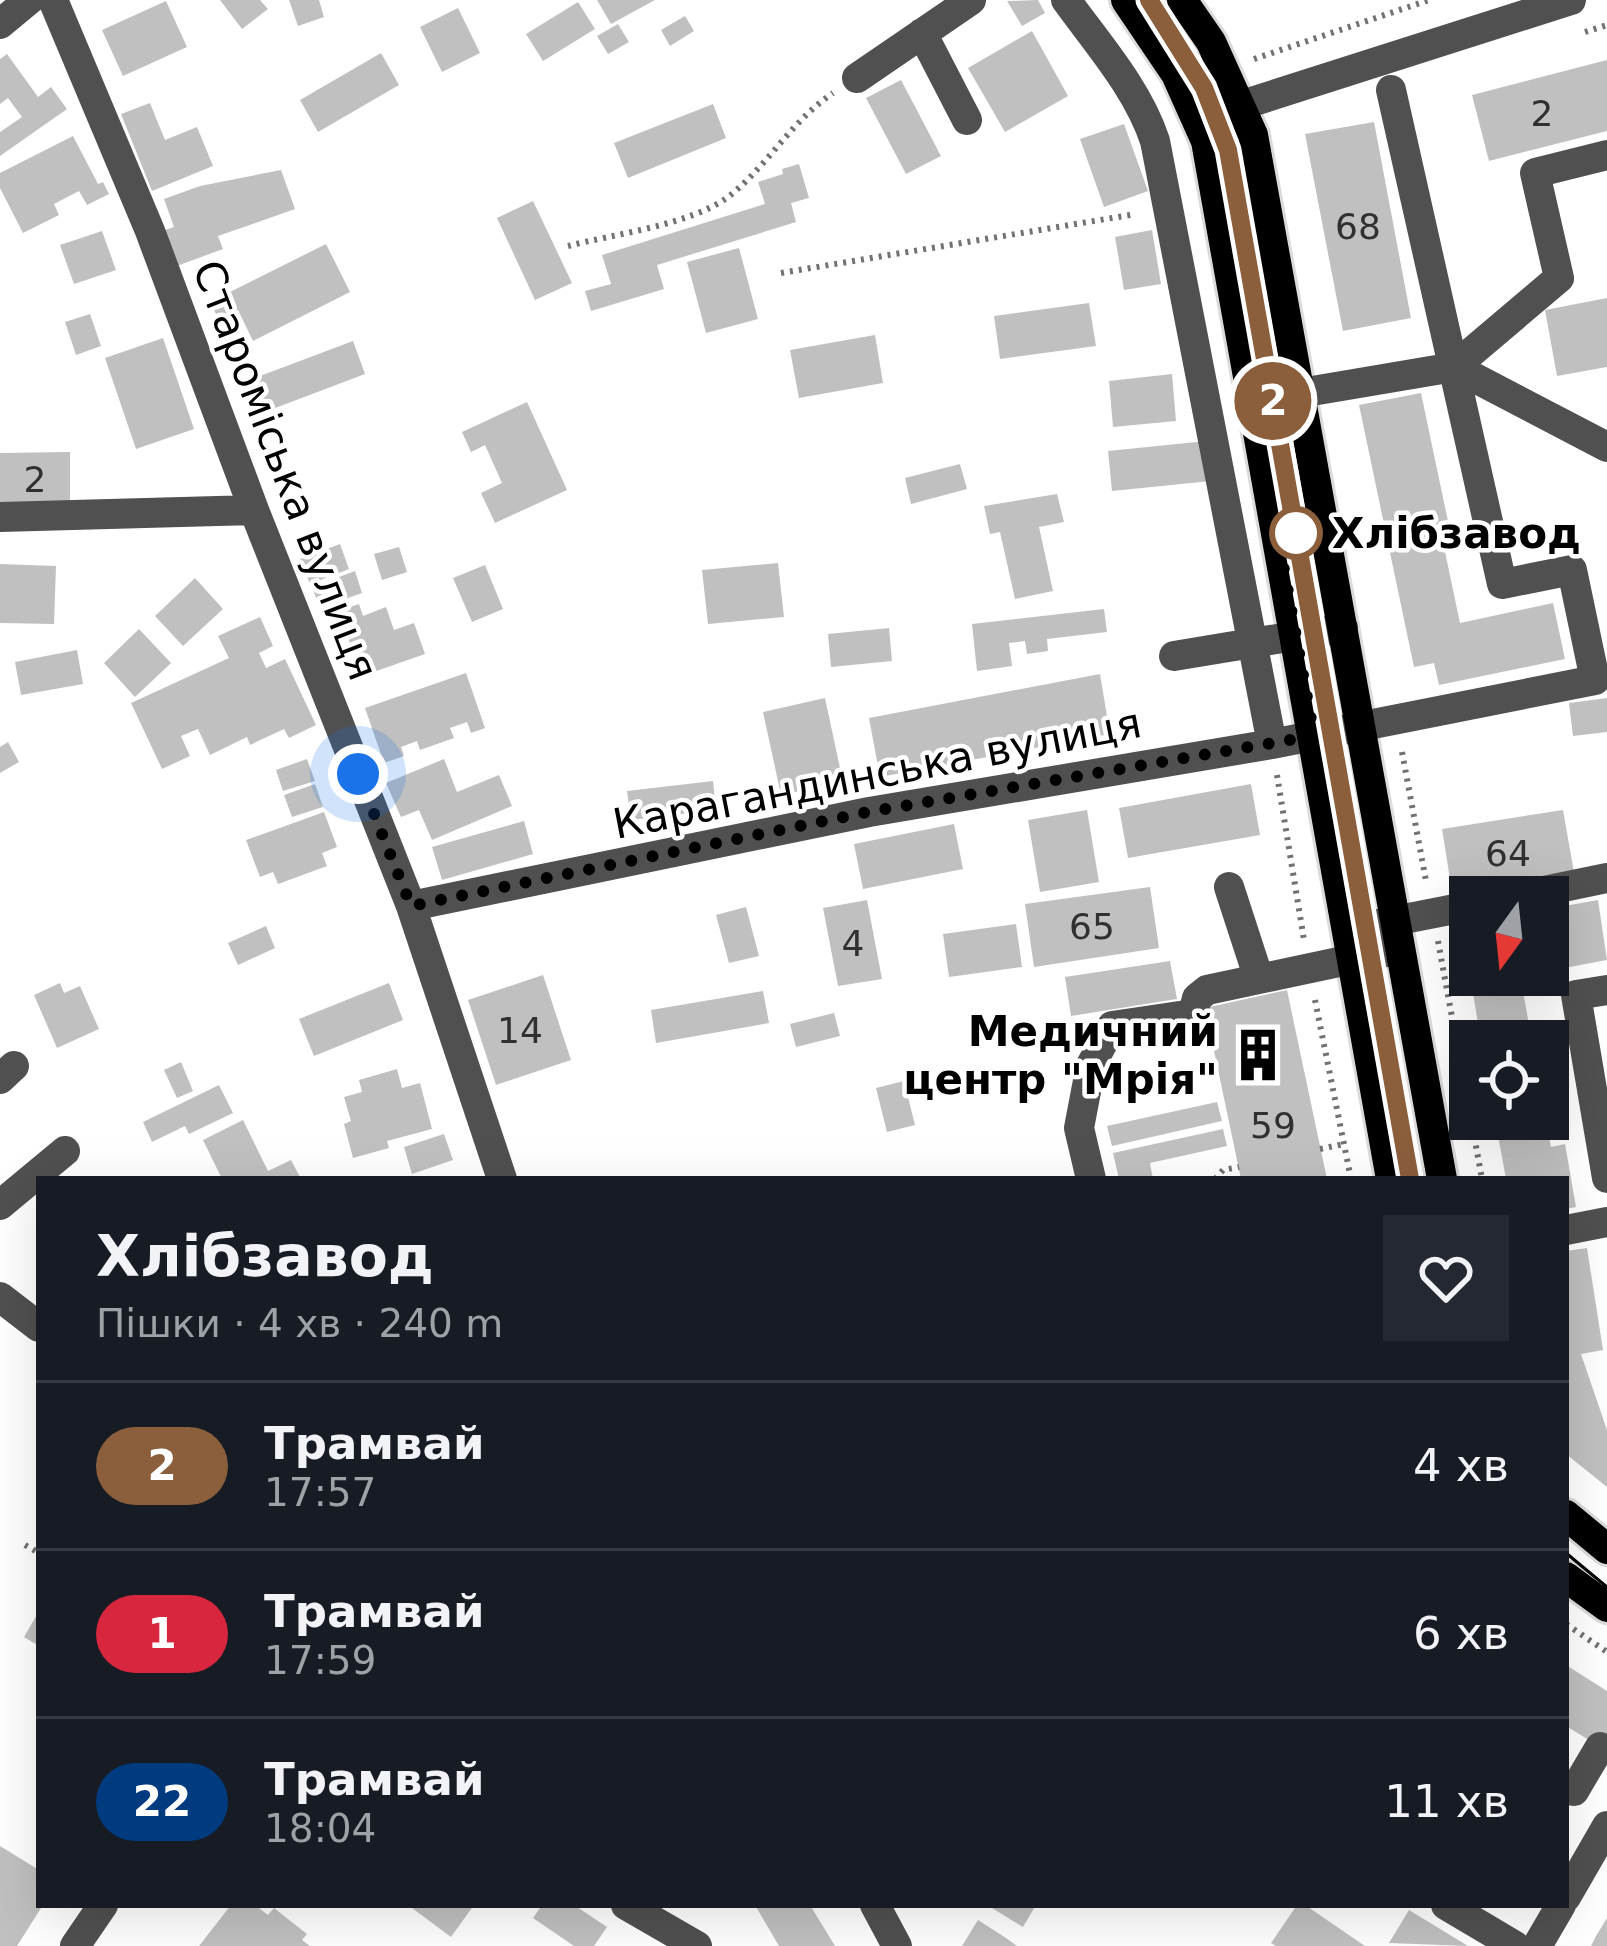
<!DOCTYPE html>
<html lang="uk">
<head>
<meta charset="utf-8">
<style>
  body { margin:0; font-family:"DejaVu Sans",sans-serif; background:#242831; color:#f1f3f6; height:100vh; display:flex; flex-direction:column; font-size:45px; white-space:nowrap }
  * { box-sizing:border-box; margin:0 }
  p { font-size:39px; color:#9ea1a6 }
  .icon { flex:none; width:66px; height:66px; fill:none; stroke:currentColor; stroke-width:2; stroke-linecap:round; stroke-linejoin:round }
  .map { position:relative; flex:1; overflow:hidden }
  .side { position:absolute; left:36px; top:1176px; width:1533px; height:732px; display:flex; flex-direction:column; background:#171b24; border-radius:0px; box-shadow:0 12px 48px #0002 }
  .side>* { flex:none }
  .badge { padding:0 24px; border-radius:39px; font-size:42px; line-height:78px }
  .needle { width:78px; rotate:195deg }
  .buttons { position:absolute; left:1449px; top:876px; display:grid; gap:24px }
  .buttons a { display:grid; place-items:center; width:120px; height:120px; border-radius:0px; background:#171b24; box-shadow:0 12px 48px #0002; font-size:60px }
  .you { position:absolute; width:60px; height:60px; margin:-30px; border:9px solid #fff; border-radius:50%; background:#1a73e8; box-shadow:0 0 0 18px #1a73e833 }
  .map>.badge { position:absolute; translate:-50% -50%; box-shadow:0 0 0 6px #fff }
  .round { display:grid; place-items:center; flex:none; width:126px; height:126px; border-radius:0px; background:#242831 }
  .head { display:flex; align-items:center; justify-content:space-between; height:204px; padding:0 60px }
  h1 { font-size:57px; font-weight:700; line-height:90px }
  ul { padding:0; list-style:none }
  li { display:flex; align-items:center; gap:36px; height:168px; padding:0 60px; border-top:3px solid #363941 }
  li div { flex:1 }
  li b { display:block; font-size:45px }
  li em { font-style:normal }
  li .badge { min-width:132px; font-weight:700; text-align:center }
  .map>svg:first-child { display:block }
  .building { fill:#c0c0c0 }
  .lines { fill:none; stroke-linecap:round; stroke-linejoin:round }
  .major-casing { stroke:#dbdbdb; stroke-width:36 }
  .path { stroke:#727272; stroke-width:6; stroke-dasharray:3 6; stroke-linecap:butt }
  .minor { stroke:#505050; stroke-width:30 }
  .major { stroke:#000; stroke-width:30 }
  .tram { stroke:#000; stroke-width:3 }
  .line-casing { stroke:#fff; stroke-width:27 }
  .line { stroke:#8b5e3c; stroke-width:18 }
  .walk { stroke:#000; stroke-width:12; stroke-dasharray:0 21.6 }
  .stop-dot { fill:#fff; stroke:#8b5e3c; stroke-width:6 }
  .labels { text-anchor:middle; stroke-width:9; stroke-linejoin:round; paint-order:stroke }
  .number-label { font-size:36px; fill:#303030 }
  .street-label { font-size:42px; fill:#000; stroke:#fff }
  .stop-label { font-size:42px; font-weight:bold; fill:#000; stroke:#fff; text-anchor:start }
  .poi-label { font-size:42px; font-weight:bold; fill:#000; stroke:#fff; text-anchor:end }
</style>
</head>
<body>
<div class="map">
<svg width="1607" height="1946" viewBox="0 0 1607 1946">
  <rect width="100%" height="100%" fill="#fff"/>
  <path class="building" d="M220 0H260L268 9 242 29Z
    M289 0H319L324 17 298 26Z
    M597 0H655L611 24Z
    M1038 0 1045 13 1022 26 1007 1Z
    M166 1 187 47 123 76 102 30Z
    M578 2 595 29 543 61 526 34Z
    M458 8 480 53 442 72 420 27Z
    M685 16 694 31 670 46 661 30Z
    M618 24 629 42 608 54 597 36Z
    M1032 31 1068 96 1005 132 968 68Z
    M381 53 399 85 318 132 300 100Z
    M7 54 38 97 51 87 67 109 0 156V132L22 117 8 98 0 104V59Z
    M1607 60V131L1489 161 1472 95Z
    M901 80 941 156 906 174 866 98Z
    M150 103 165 140 197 127 213 166 152 191 121 114Z
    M713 104 726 138 628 178 614 143Z
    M1374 122 1411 318 1343 331 1305 134Z
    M1124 124 1148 191 1104 207 1080 139Z
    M73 136 98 184 103 182 109 194 87 205 79 191 54 204 59 215 23 233 0 188V173Z
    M799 164 809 198 791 203 796 222 657 265 664 289 591 311 585 291 611 284 602 255 765 204 758 182 783 174 782 169Z
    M281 170 295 209 218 236 223 249 174 267 162 231 174 227 164 199 200 186Z
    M533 201 572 283 535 300 497 218Z
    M1152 230 1161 284 1124 290 1115 237Z
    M102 231 116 270 74 284 60 245Z
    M326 244 350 292 253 341 238 310 219 320 210 302Z
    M739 248 758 319 706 333 687 262Z
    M1607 298V367L1557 376 1545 310Z
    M1089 303 1096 346 1000 359 994 316Z
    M90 314 101 346 76 355 65 322Z
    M875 335 883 383 799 398 790 350Z
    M163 338 194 429 136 449 105 358Z
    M353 341 365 374 262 413 249 380Z
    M1172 374 1176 421 1113 427 1109 381Z
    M1421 393 1453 545 1444 547 1460 623 1553 603 1565 659 1439 685 1434 663 1414 667 1359 405Z
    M527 402 567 490 495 523 481 493 502 483 485 445 471 452 462 432Z
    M1206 441 1211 481 1112 491 1108 451Z
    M70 452V505L0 506V453Z
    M960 464 967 489 911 504 905 478Z
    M1057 494 1064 522 1039 527 1053 591 1015 599 1000 532 990 534 984 506Z
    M340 544 349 569 310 584 300 559Z
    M399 547 407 572 382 580 374 554Z
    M778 563 784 617 708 624 702 570Z
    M0 564 56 566 54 624 0 623Z
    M485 565 503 609 472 622 453 578Z
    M355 571 362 593 320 608 312 587Z
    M195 578 223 609 183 646 155 616Z
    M359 604 363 616 386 607 394 630 414 623 425 654 362 676 338 611Z
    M1104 609 1107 632 1047 639 1048 651 1027 654 1025 641 1009 643 1012 666 977 671 972 624Z
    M260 617 273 646 259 653 266 668 285 659 316 725 289 738 284 729 250 745 247 737 210 755 198 729 181 736 190 756 162 769 131 703 229 658 218 636Z
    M889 628 892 661 831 667 828 634Z
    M139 629 171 663 135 697 104 663Z
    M77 650 83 684 21 695 15 662Z
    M466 673 485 728 471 733 467 722 450 728 454 738 420 750 417 741 401 747 404 756 384 763 365 708Z
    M1100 674 1110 734 880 777 869 718Z
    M825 698 843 782 781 795 763 712Z
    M1607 698V732L1573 736 1569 703Z
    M8 742 19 762 0 773V747Z
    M307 759 315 781 283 791 276 770Z
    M444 759 457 792 499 775 512 806 432 840 419 810 401 817 386 783Z
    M713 781 716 810 631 820 627 791Z
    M315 784 323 807 292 817 284 795Z
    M1251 784 1260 835 1128 858 1119 808Z
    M1087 810 1099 882 1040 892 1028 820Z
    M1563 810 1575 878 1453 898 1442 829Z
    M324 812 337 847 322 853 327 866 278 884 273 872 260 877 246 840Z
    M524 821 533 854 442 880 432 847Z
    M954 824 963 869 863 889 854 844Z
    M1150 887 1159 948 1034 967 1025 904Z
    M867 900 882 979 838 986 823 908Z
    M1598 900 1607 960 1548 971V909Z
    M746 907 759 956 729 963 716 915Z
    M1470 923V962L1468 963 1461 924Z
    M1016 924 1022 967 949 977 943 934Z
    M266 926 275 948 238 965 228 943Z
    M1170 961 1177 999 1071 1016 1065 977Z
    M543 975 571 1060 496 1085 468 1000Z
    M1470 975H1520L1532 1041H1481Z
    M60 983 64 993 80 986 99 1029 57 1048 34 995Z
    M389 983 403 1020 314 1056 299 1019Z
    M1287 990 1327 1179H1241L1205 1008Z
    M763 991 769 1023 656 1043 651 1010Z
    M834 1013 840 1036 796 1047 790 1024Z
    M181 1062 193 1091 177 1098 164 1070Z
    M397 1069 402 1088 420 1083 432 1129 387 1141 389 1148 353 1158 344 1124 351 1121 344 1097 362 1092 359 1080Z
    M904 1081 915 1125 887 1132 876 1088Z
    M219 1085 233 1113 189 1134 185 1126 152 1142 143 1122Z
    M1217 1102 1222 1121 1112 1146 1107 1126Z
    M1495 1119H1546L1551 1147 1565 1144 1576 1207 1566 1209V1179H1506Z
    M243 1120 268 1171 291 1160 301 1179H222L203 1140Z
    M1223 1129 1227 1146 1150 1163 1153 1179H1119L1113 1153Z
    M444 1134 453 1160 412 1174 404 1147Z
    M1587 1248 1603 1350 1581 1354 1607 1430V1487L1566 1454V1251Z
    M39 1611V1646L24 1637Z
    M1566 1665 1607 1691V1751L1566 1726Z
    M0 1846 39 1870V1905H43L17 1946H0Z
    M231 1905H255L268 1915 274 1908 307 1934 302 1940 310 1946H199Z
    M408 1905H474L451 1937Z
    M542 1905H574L607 1927 594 1946H574L533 1918Z
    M755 1905H810L835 1946H779Z
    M987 1905H1036L1023 1927Z
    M1297 1905H1305L1365 1946H1276L1271 1943Z
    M1409 1910 1468 1946 1389 1943Z
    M1607 1918V1946H1591L1596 1936Z
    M978 1920 1006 1938 1017 1946H962Z"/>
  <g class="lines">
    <defs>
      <path id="major" d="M1126 0 1176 74 1206 141 1391 1179
        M1182 0 1211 42 1253 135 1442 1179
        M1566 1515 1607 1549
        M1566 1577 1607 1607"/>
    </defs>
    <use href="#major" class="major-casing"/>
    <path class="path" d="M1585 32 1607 25
      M1254 59 1429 0
      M568 246C614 234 690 225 728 197 767 167 791 121 833 93
      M781 273 1136 214
      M1402 752 1426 881
      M1277 775 1304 940
      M1438 941 1470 1115
      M1315 1000 1351 1179
      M1471 1119 1482 1179
      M1320 1149 1344 1144
      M1215 1179 1223 1170 1239 1167
      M25 1545 39 1553
      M1566 1624 1607 1652"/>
    <path class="minor" d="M53 0 150 231 254 510 411 906 502 1179
      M1066 0C1098 44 1138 89 1155 141L1272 744
      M0 24 29 0
      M922 33 967 120
      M857 78 971 0
      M1198 119 1571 0
      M1454 367 1607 447
      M1253 401 1454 367 1559 278 1535 173 1607 155
      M0 517 254 510
      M1174 656 1343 628
      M1229 887 1259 979
      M1515 897 1607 878
      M411 906 869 812 1272 744 1595 680 1572 570 1502 584 1391 90
      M1348 930 1470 906
      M1607 990 1576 995 1607 1178
      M0 1079 14 1066
      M1091 1179 1079 1128 1091 1065 1112 1026 1193 1014 1197 998 1207 990 1400 949
      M0 1205 65 1151
      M1566 1230 1607 1222
      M0 1297 39 1327
      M1566 1786 1574 1791 1600 1747
      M1566 1897 1607 1826
      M626 1905 697 1946
      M875 1905 897 1946
      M1446 1905 1515 1946
      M75 1946 103 1905
      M1537 1946 1561 1905"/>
    <use href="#major" class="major"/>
    <path class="tram" d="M1149 0 1204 88 1228 150 1410 1179
      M1566 1553 1607 1587"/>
  </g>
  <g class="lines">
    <defs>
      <path id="line" d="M1149 0 1204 88 1228 150 1410 1179"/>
    </defs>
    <use href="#line" class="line-casing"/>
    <use href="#line" class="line"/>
    <path class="walk" d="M358 774 411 906 868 812 1314 736 1277 531 1296 533"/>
  </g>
  <defs>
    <symbol id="building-bare" viewBox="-9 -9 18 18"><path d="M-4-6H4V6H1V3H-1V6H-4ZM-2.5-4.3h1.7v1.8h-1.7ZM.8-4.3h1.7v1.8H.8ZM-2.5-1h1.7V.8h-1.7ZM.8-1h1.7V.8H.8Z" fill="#000" stroke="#fff" stroke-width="2.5" paint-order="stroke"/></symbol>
  </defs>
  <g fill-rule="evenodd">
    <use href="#building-bare" x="1220" y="1017" width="76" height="76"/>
  </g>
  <circle class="stop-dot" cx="1296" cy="533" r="24"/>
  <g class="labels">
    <g class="number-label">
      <text x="1542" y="126">2</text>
      <text x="1358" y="239">68</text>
      <text x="35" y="492">2</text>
      <text x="1508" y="866">64</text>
      <text x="1092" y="939">65</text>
      <text x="853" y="956">4</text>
      <text x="520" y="1043">14</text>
      <text x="1273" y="1138">59</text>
    </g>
    <g class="street-label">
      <text transform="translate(286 470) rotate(69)" y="15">Староміська вулиця</text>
      <text transform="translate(877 773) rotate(-11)" y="15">Карагандинська вулиця</text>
    </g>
    <g class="stop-label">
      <text x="1332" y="548">Хлібзавод</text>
    </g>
    <g class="poi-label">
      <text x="1218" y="1046">Медичний<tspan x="1218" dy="48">центр "Мрія"</tspan></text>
    </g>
  </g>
</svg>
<div class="buttons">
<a><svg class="needle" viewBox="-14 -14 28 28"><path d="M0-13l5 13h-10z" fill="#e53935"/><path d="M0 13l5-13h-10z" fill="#9ea1a6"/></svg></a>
<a><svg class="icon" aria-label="locate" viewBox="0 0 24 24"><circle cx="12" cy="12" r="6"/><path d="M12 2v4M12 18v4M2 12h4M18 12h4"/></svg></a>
</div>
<div class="you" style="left:358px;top:774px"></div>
<b class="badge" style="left:1273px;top:401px;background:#8b5e3c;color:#fff">2</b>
<section class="side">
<div class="head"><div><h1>Хлібзавод</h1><p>Пішки · 4 хв · 240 m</p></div><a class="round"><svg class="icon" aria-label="heart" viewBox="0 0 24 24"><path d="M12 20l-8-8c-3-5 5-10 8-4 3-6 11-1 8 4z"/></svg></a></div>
<ul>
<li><span class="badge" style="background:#8b5e3c;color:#fff">2</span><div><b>Трамвай</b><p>17:57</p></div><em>4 хв</em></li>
<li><span class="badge" style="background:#d7263d;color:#fff">1</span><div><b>Трамвай</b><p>17:59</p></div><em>6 хв</em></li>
<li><span class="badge" style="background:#003b80;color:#fff">22</span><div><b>Трамвай</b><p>18:04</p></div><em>11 хв</em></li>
</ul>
</section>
</div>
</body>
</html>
